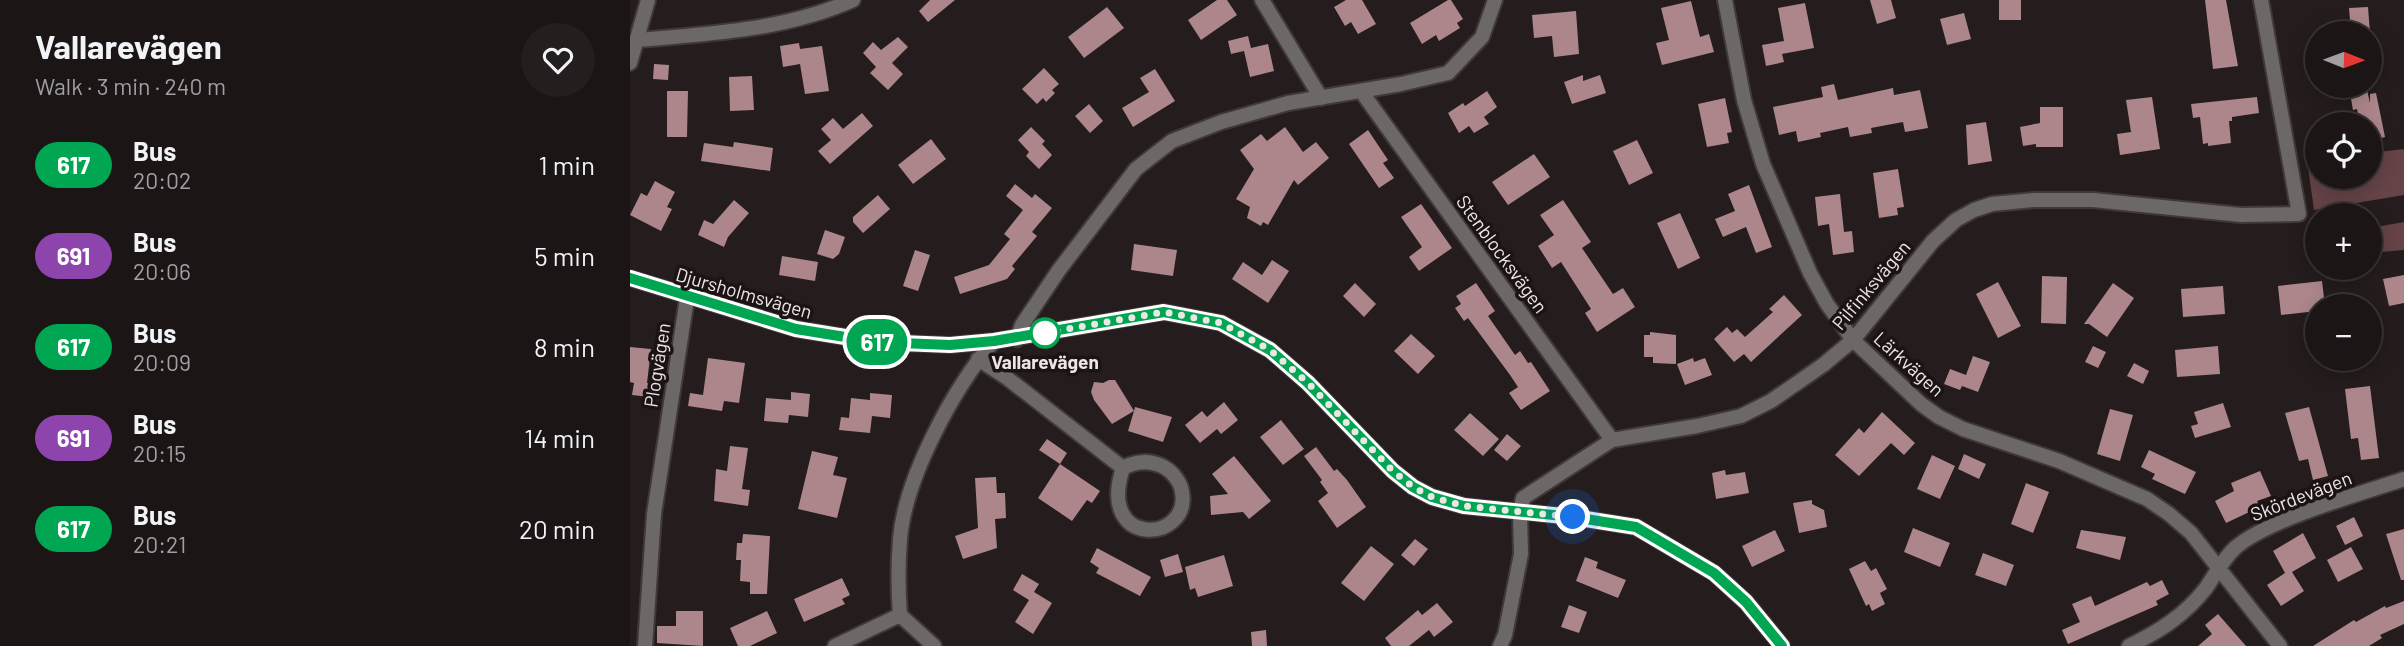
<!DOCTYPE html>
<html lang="en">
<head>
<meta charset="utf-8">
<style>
  body { margin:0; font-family:Barlow,sans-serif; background:#241e1f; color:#f1f3f6; height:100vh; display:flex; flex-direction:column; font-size:26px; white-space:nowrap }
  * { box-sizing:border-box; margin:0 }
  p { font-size:23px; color:#a09fa1 }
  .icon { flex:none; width:38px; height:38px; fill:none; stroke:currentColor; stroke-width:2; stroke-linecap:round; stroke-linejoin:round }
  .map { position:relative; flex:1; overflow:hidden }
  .panel { display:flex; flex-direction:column; background:#1b1516; width:630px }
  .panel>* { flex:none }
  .badge { padding:0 14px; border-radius:23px; font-size:24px; line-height:46px }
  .needle { width:46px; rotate:91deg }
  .controls { position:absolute; left:1675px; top:21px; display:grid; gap:14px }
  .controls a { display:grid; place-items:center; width:77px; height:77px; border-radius:50%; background:#1b1516; box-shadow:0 4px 18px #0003,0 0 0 2px #393435; font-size:35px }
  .you { position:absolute; width:35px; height:35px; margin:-18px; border:5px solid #fff; border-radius:50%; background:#1a73e8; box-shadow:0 0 0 10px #1a73e833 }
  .map>.badge { position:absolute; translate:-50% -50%; box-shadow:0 0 0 4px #fff }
  .round { display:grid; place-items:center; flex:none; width:74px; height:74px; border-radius:37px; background:#241e1f }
  .overview { display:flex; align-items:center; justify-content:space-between; height:119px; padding:0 35px }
  h1 { font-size:33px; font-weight:700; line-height:52px }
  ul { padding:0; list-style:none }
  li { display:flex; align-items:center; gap:21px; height:91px; padding:0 35px }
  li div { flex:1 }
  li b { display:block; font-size:26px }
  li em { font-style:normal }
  li .badge { min-width:77px; font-weight:700; text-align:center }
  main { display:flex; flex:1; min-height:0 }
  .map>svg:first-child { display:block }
  .forest { fill:#654347 }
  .building { fill:#ac868a }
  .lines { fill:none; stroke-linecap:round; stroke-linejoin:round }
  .minor-casing { stroke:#403839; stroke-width:18 }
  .tertiary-casing { stroke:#403839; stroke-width:18 }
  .minor { stroke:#6c6868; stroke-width:14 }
  .tertiary { stroke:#6c6868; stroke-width:14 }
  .line-casing { stroke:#fff; stroke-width:16 }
  .line { stroke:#00a651; stroke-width:10 }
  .walk { stroke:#ece6e6; stroke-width:7; stroke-dasharray:0 12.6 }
  .stop-dot { fill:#fff; stroke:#00a651; stroke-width:3.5 }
  .labels { text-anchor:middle; stroke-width:7; stroke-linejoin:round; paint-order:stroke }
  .street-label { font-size:19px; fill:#ece6e6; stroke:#1b1314 }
  .stop-label { font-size:19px; font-weight:bold; fill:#ece6e6; stroke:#1b1314 }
</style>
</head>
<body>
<main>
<section class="panel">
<div class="overview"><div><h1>Vallarevägen</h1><p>Walk · 3 min · 240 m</p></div><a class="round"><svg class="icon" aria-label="heart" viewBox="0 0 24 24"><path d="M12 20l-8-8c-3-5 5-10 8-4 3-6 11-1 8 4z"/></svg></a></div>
<ul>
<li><span class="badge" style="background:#00a651;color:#fff">617</span><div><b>Bus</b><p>20:02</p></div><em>1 min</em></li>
<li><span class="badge" style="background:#8e44ad;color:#fff">691</span><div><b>Bus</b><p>20:06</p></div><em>5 min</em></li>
<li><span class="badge" style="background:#00a651;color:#fff">617</span><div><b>Bus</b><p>20:09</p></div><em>8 min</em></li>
<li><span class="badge" style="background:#8e44ad;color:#fff">691</span><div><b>Bus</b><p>20:15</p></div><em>14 min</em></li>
<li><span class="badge" style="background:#00a651;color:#fff">617</span><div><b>Bus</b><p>20:21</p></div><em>20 min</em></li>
</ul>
</section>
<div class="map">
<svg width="1774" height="646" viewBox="0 0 1774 646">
  <rect width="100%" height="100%" fill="#241c1d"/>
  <path class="forest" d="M1774 149V195L1684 210 1677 160 1687 159V177H1740V153Z
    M1774 222V250L1740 253V228Z"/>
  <path class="building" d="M300 0H325L298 22 289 11Z
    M587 0H597L607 15 571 40 558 20Z
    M716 0H732L746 24 728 34 721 22 715 26 704 7Z
    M818 0H821L833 19 827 23 830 28 809 41 806 35 792 44 780 23Z
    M1240 0H1261L1266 18 1247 24Z
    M1369 0H1391V20H1369Z
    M1575 0H1596L1608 66 1583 69Z
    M1061 1 1070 37 1079 34 1084 52 1032 65 1026 43 1039 40 1031 8Z
    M1175 3 1184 48 1152 54 1154 62 1136 66 1132 45 1154 41 1148 8Z
    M477 7 494 28 454 58 438 37Z
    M1738 7 1740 33H1721L1719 8Z
    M946 11 949 54 924 57 922 36 904 38 902 15Z
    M1334 13 1341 39 1317 45 1310 19Z
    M618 36 621 48 638 44 644 71 620 77 614 51 601 54 598 41Z
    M268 37 278 47 262 63 273 74 258 90 240 73 246 67 233 53 243 42 251 50Z
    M169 43 170 49 192 46 199 91 175 94 170 64 153 67 150 46Z
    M24 64 39 65 38 80 23 79Z
    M414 68 429 84 422 90 425 93 416 102 413 98 407 104 392 89Z
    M525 69 545 101 503 127 492 108 519 92 510 78Z
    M953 75V81L970 75 976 93 942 104 934 82Z
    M122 76 124 110 100 111 99 77Z
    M1204 84 1208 100 1263 88 1264 95 1290 90 1298 128 1275 132 1273 122 1241 128 1242 133 1220 137 1218 127 1190 133 1191 137 1168 142 1166 131 1149 135 1143 107 1193 97 1191 87Z
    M1737 90 1740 103V94L1746 93 1755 137 1740 141V124H1730L1727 109 1723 110 1720 93Z
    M37 91H58L57 137H37Z
    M857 91 867 107 854 117 859 124 844 133 839 126 829 133 818 113 833 103 835 106Z
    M1522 97 1530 149 1490 155 1487 134 1501 132 1496 100Z
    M1627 97 1629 113 1602 117V121H1599L1601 143 1578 146V143L1573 144 1570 117 1563 118 1561 104Z
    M1095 98 1102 132 1097 133 1099 143 1077 147 1068 104Z
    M459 104 473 121 460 133 445 116Z
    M1410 107H1433V147H1406V144L1393 146 1390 127 1410 123Z
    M232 113 243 126 200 164 188 151 201 140 191 129 203 118 213 129Z
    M1356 122 1362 161 1338 165 1336 125Z
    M401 127 415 141 412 144 422 155 409 169 396 156 399 152 388 140Z
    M655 127 673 152 686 142 699 158 668 185 664 180 638 225 633 222 631 226 617 218 620 207 606 199 624 169 610 150 631 134 637 141Z
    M738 130 758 160 753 163 764 178 749 188 719 144Z
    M301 139 316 159 283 184 268 165Z
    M1007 140 1023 173 999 185 983 151Z
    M104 142 143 148 140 171 71 161 74 143 103 147Z
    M904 154 920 177 878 205 862 182Z
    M1268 169 1274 207 1267 208 1268 215 1249 218 1243 173Z
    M25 181 45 192 37 207 42 209 31 231 0 215 11 193 17 196Z
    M385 184 402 198 405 194 422 208 402 232 407 236 382 266 385 269 377 279 330 294 324 277 359 265 380 239 374 234 393 210 376 196Z
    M1119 185 1142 247 1126 253 1116 227 1093 237 1085 219 1105 211 1098 194Z
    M1210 194 1214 232 1222 231 1224 252 1203 255 1199 224 1188 226 1185 197Z
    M248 195 260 209 233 233 223 222V217Z
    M104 200 119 213 98 237 94 247 68 235 74 220 83 224Z
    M933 200 961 242 952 248 983 294 993 288 1005 307 967 332 955 313 961 309 931 262 922 268 908 246 924 235 910 215Z
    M791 204 822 248 789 271 779 257 792 247 771 217Z
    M1050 213 1070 258 1048 269 1027 223Z
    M195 230 215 237 209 254 203 259 187 254Z
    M504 244 547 250 543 276 501 270Z
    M285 250 300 255 288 291 273 286Z
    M152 256 188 262 185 281 149 275Z
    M642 260 659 271 638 303 602 279 613 262 632 275Z
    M1774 275V303L1759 306 1753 279Z
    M1412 276 1437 277 1436 324 1411 323Z
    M1692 281 1695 306H1687V311L1651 315 1648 286Z
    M1368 282 1391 326 1368 338 1346 294Z
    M725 283 746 304 734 317 713 296Z
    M846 283 865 311 858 316 885 355 890 351 898 363 901 362 920 391 891 410 879 393 888 387 880 375 838 318 834 321 825 308 831 304 826 296Z
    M1483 283 1504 298 1477 337 1459 324H1454Z
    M1593 286 1595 314 1553 317 1551 289Z
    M1154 295 1172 315 1121 362 1114 354 1104 362 1084 339 1097 327 1102 333 1107 329 1115 337 1143 312 1139 309Z
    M1020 332 1046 335V364L1023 363V357H1014V335H1020Z
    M781 334 805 356 788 374 764 351Z
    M1463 346 1476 352 1468 368 1455 362Z
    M1588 346 1590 374 1547 377 1545 350Z
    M0 347 21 349 17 383 21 384 20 397 2 395 4 383 0 382Z
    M1343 356 1360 362 1348 392 1332 386 1330 390 1314 384 1320 369 1336 375Z
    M78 358 115 363 109 403 94 401 92 411 58 406 60 393 73 395Z
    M1063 358 1064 362 1075 358 1082 375 1055 385 1047 364Z
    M1504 363 1519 371 1513 384 1497 376Z
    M479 380H485L504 411 505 407 542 417 533 442 498 431 504 411 482 424 464 400 461 392 464 382 473 383Z
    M1740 386 1749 458 1731 460 1728 438 1721 439 1715 389Z
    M161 392 180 394 178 417 159 415 158 423 134 421 136 398 161 400Z
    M240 393 262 395 260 418 242 416 240 433 209 430 211 417 219 418 221 398 240 400Z
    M594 402 608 420 591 434 587 429 570 443 555 425 572 411 577 417Z
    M1593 403 1601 427 1565 438 1561 426 1568 424 1564 412Z
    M1679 407 1698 476 1683 480 1678 459 1669 461 1655 413Z
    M1480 409 1503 415 1490 461 1467 454Z
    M1252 412 1285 443 1274 455 1261 443 1229 476 1205 455 1229 428 1234 433Z
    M840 413 869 439 853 456 824 430Z
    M651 420 674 449 653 465 630 437Z
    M877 434 891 446 877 461 864 450Z
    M417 439 437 453 430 464 409 450Z
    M100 446 118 448 112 489 120 490 118 506 84 501 86 469 97 471Z
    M686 447 704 471 707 469 717 480 736 507 707 528 688 501 698 493 690 482 692 480 674 456Z
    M1519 450 1566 472 1555 494 1522 479 1525 474 1511 467Z
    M182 451 208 457 203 475 217 478 207 518 168 509Z
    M1334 454 1356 464 1349 479 1328 469Z
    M1302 455 1325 466 1310 499 1287 489Z
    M604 456 641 501 619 519 613 512 581 515 580 496 598 494 582 474Z
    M430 464 470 491 462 503 457 500 442 521 408 498Z
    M1095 470 1096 475 1115 472 1119 493 1086 499 1082 473Z
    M1630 471 1641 496 1627 501 1630 507 1596 523 1585 501 1604 491 1601 483Z
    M366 477 367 493H375L376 518 365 519 367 548 333 559 325 536 348 528 345 478Z
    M1396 483 1419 492 1403 533 1381 524Z
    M1182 500V504L1194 510 1197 527 1169 533 1163 503Z
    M1724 517 1733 536 1715 545 1706 526Z
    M1283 528 1320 543 1310 567 1274 552Z
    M1774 529V580H1771L1756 534Z
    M1145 530 1155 551 1122 567 1112 546Z
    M1451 530 1496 537 1490 560 1446 548Z
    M1673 533 1686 558 1662 572 1674 591 1651 606 1637 585 1655 573 1643 551Z
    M113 534 140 536 137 594H120V582L110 581 111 560H106L107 543H112Z
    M785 539 798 549 784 566 771 555Z
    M741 546 764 564 734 601 711 583Z
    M1721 547 1733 569 1708 582 1697 560Z
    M467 548 521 577 510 596 466 573 469 568 460 562Z
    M1353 553 1384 565 1376 586 1345 575Z
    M548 554 553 572 535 577 530 560Z
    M594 555 603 586 568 597 565 588 560 590 555 567Z
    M955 557 968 562 966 568 996 580 988 598 946 581Z
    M1235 561 1241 571 1246 568 1257 589 1250 593 1255 604 1242 611 1239 604 1236 606 1219 569Z
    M392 574 409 584 404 592 422 603 403 634 385 622 399 600 383 590Z
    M212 578 220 595 212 599 215 604 174 622 164 599Z
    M1532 580 1539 594 1526 601 1528 605 1438 644 1432 630 1450 622 1442 604 1461 596 1465 606 1517 582 1520 586Z
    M1774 601V624L1750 635 1752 638 1739 646H1683L1724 620 1726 622 1755 606 1756 608Z
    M807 603 823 622 804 637 799 630 779 646H761L755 638 788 610 792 615Z
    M939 605 957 612 949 633 931 627Z
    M46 611H73V646L27 643V626H46Z
    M137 611 147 633 120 646H108L100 628Z
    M1588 614 1616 646H1568L1582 634 1575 625Z
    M636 630 637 646H622L621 632Z"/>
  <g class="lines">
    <defs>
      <path id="minor" d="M632 0 691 98
        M1095 0 1114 100 1133 164 1180 273 1197 304 1223 340 1291 404 1309 417 1333 429 1429 461 1517 499 1539 514 1561 533 1650 646
        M7 40C80 34 155 30 223 0
        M0 63 18 0
        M731 91 982 440
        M387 339 392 325 429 270 506 169 542 141 591 122 658 103 771 84 818 73 852 37 865 0
        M348 359 377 378 493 468C466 549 561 543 552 492 551 483 543 472 534 467 520 460 506 461 493 468
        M15 646 24 514 57 298
        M205 646 270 615
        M304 646 270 615C268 590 268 564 270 539 275 478 324 387 364 341
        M870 646 875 635 891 554 890 513 893 498 982 440 1067 426 1111 416 1141 401 1193 365 1223 340 1303 241 1326 220 1344 210 1362 204 1405 200H1463L1611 215 1669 214 1631 0
        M1499 646C1530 631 1555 615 1576 588 1585 575 1593 559 1605 548 1638 519 1730 494 1774 479"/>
      <path id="tertiary" d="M0 278 166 329 246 342 320 345 364 341 534 312 591 323 640 350 678 383 763 471 783 487 802 497 834 506 943 517 1006 527 1084 573 1116 602 1152 646"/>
    </defs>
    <use href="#minor" class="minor-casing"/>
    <use href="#tertiary" class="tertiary-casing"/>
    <use href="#minor" class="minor"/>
    <use href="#tertiary" class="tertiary"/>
  </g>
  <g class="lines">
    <defs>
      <path id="line" d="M0 278 166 329 246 342 320 345 364 341 534 312 591 323 640 350 678 383 763 471 783 487 802 497 834 506 943 517 1006 527 1084 573 1116 602 1152 646"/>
    </defs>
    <use href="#line" class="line-casing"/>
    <use href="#line" class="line"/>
    <path class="walk" d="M415 333 534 312 591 323 640 350 678 383 763 471 783 487 802 497 834 506 943 517"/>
  </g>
  <circle class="stop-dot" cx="415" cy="333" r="14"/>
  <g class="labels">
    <g class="street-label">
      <text transform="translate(872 254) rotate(54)" y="7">Stenblocksvägen</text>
      <text transform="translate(1241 285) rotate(-50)" y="7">Pilfinksvägen</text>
      <text transform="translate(114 293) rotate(16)" y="7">Djursholmsvägen</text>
      <text transform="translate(1279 364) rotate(42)" y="7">Lärkvägen</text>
      <text transform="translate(27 365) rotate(-81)" y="7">Plogvägen</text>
      <text transform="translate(1671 496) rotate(-21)" y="7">Skördevägen</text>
    </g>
    <g class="stop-label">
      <text x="415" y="369">Vallarevägen</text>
    </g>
  </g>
</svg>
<div class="controls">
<a><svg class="needle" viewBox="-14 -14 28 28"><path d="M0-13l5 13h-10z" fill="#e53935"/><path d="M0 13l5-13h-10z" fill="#a09fa1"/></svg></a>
<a><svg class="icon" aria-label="locate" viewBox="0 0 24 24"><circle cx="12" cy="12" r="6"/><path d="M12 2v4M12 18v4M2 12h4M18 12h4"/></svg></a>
<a>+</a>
<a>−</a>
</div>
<div class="you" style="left:943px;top:517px"></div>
<b class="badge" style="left:247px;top:342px;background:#00a651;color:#fff">617</b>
</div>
</main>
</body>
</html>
